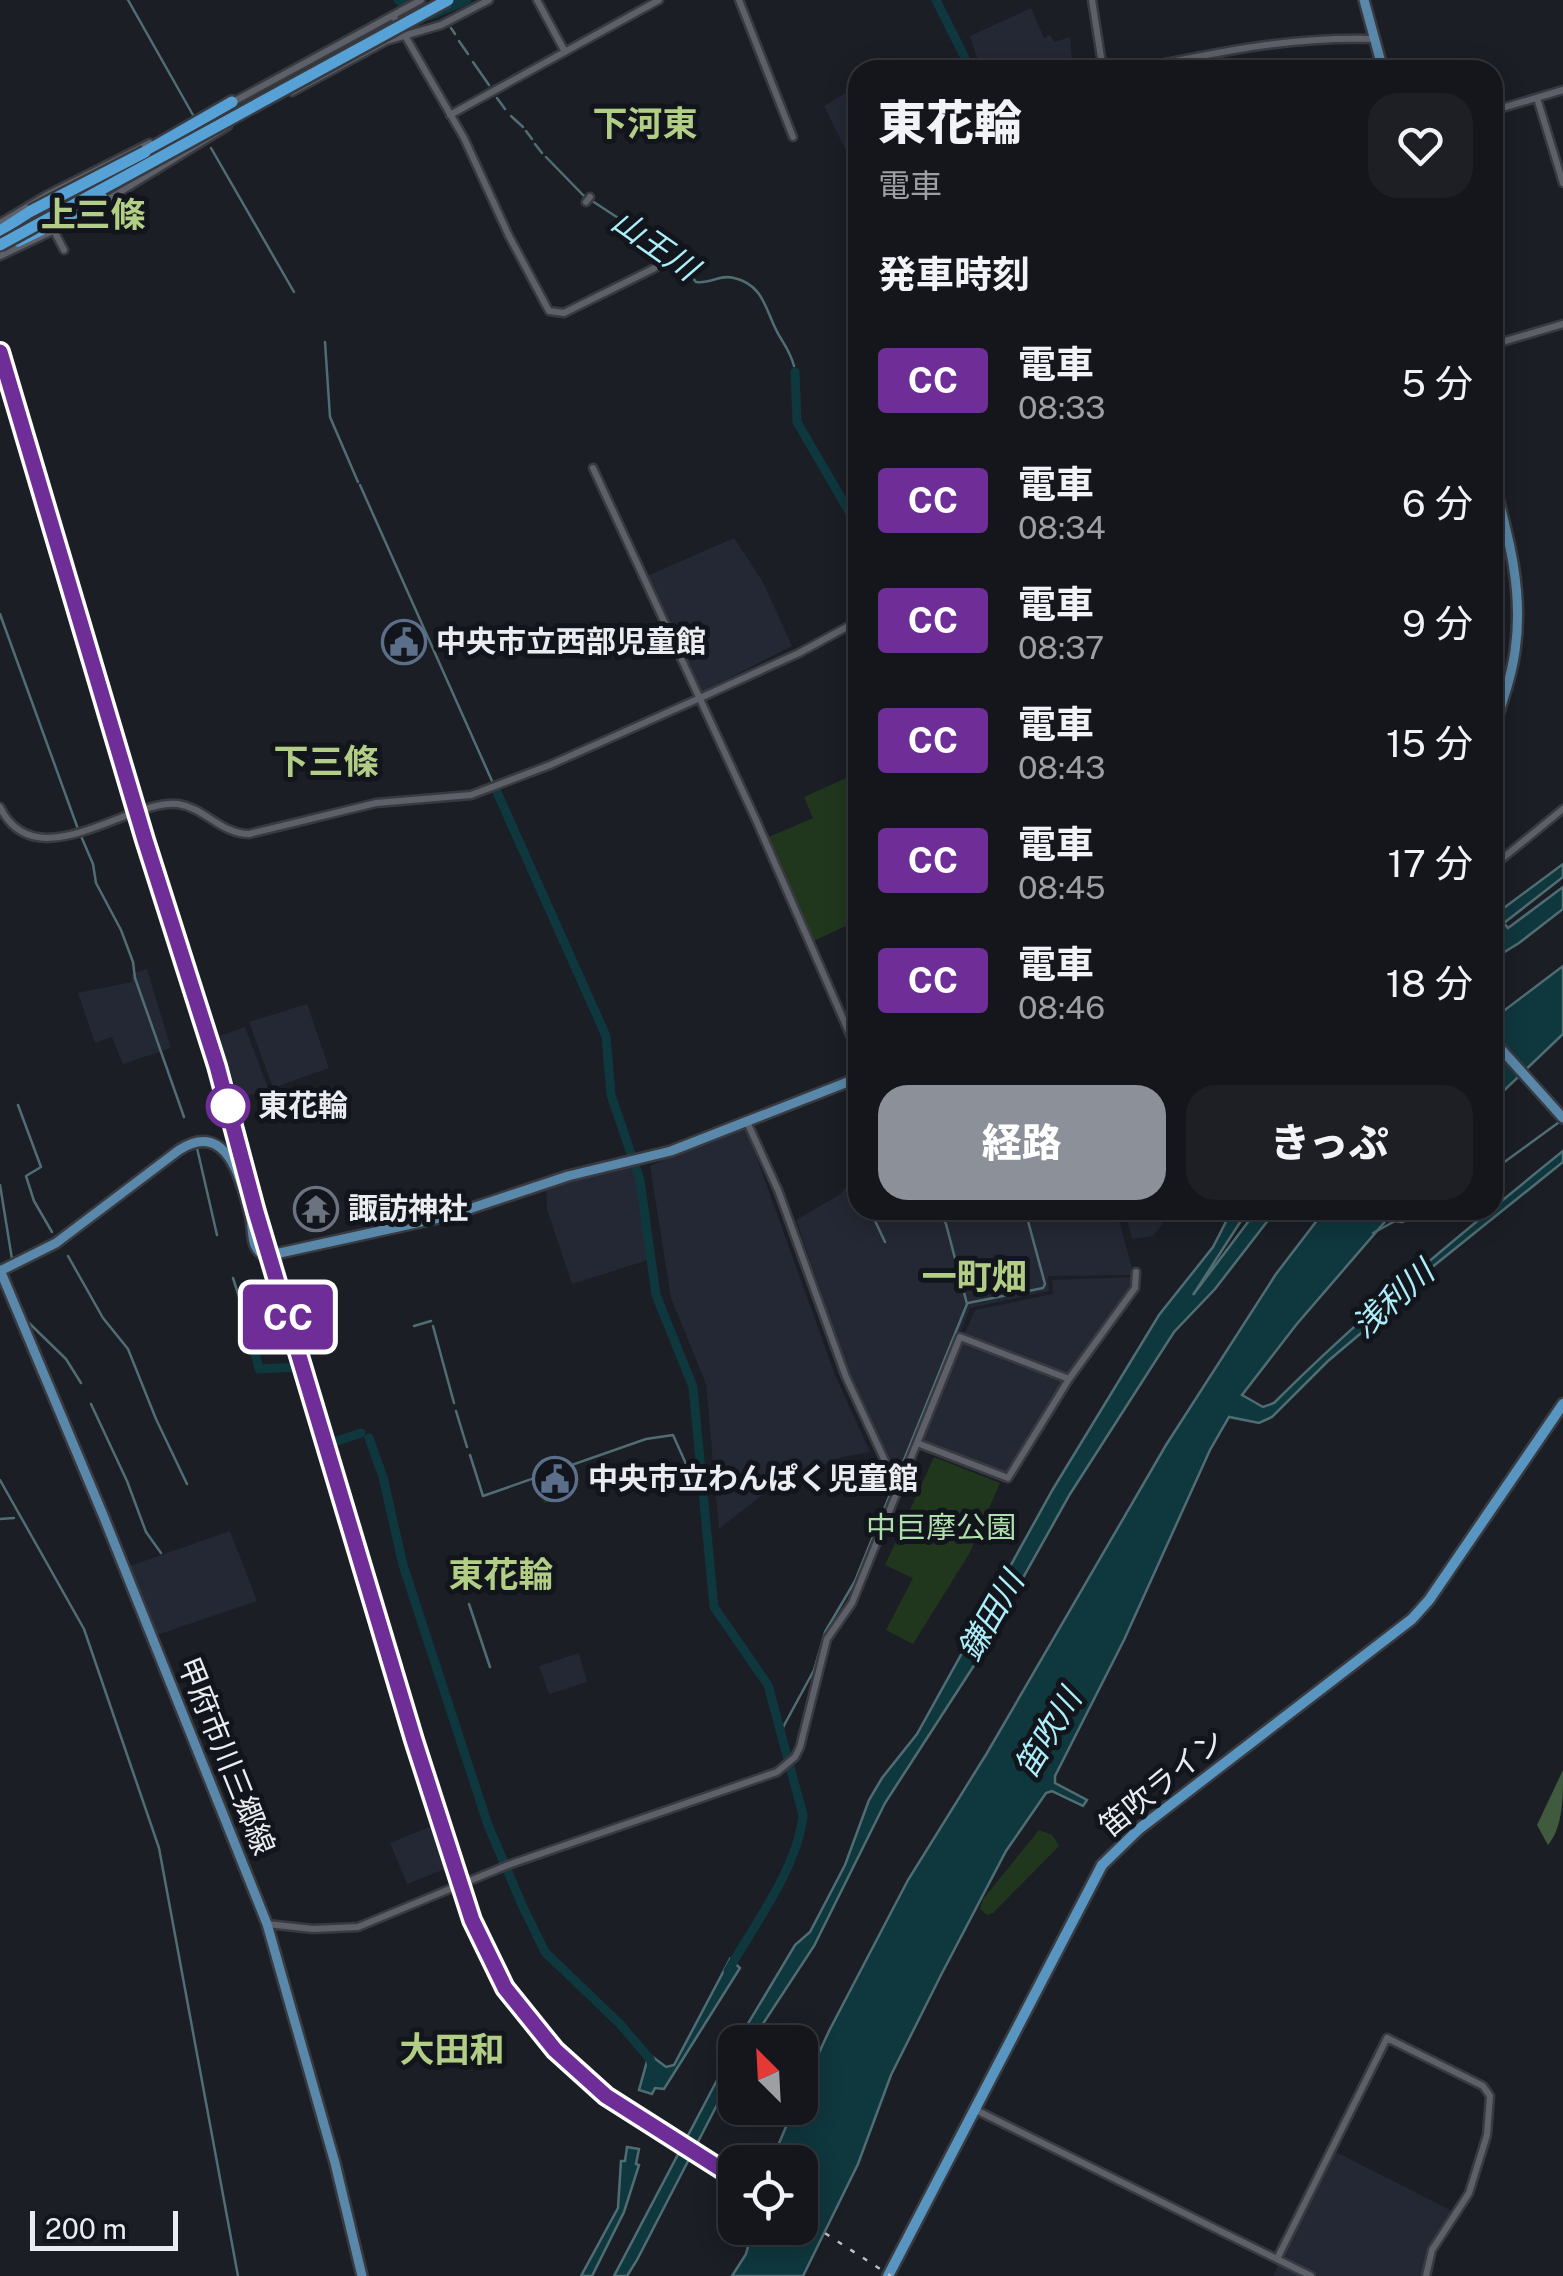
<!DOCTYPE html>
<html lang="ja">
<head>
<meta charset="utf-8">
<style>
  body { margin:0; font-family:"Public Sans","Noto Sans JP",sans-serif; background:#1d1f25; color:#f1f3f6; height:100vh; display:flex; flex-direction:column; font-size:38px; white-space:nowrap }
  * { box-sizing:border-box; margin:0 }
  p { font-size:32px; color:#9d9fa3 }
  .icon { flex:none; width:55px; height:55px; fill:none; stroke:currentColor; stroke-width:2; stroke-linecap:round; stroke-linejoin:round }
  .map { position:relative; flex:1; overflow:hidden }
  .sheet { position:absolute; left:848px; top:60px; width:655px; height:1160px; display:flex; flex-direction:column; background:#14161c; border-radius:30px; box-shadow:0 5px 25px #0003,0 0 0 2px #33353b }
  .sheet>* { flex:none }
  .badge { padding:0 20px; border-radius:8px; font-size:35px; line-height:65px }
  .needle { width:65px; rotate:336deg }
  .controls { position:absolute; left:718px; top:2025px; display:grid; gap:20px }
  .controls a { display:grid; place-items:center; width:100px; height:100px; border-radius:20px; background:#14161c; box-shadow:0 5px 25px #0003,0 0 0 2px #33353b; font-size:50px }
  .scale { position:absolute; left:30px; bottom:25px; width:148px; box-sizing:border-box; padding-left:10px; border:5px solid #eaecf1; border-top:0; font-size:28px; line-height:35px; white-space:nowrap; color:#eaecf1; -webkit-text-stroke:8px #12151b; paint-order:stroke }
  .map>.badge { position:absolute; translate:-50% -50%; box-shadow:0 0 0 5px #fff }
  h2 { padding:0 30px; font-size:38px; line-height:90px }
  .round { display:grid; place-items:center; flex:none; width:105px; height:105px; border-radius:30px; background:#1d1f25 }
  .summary { display:flex; align-items:center; justify-content:space-between; height:170px; padding:0 30px }
  h1 { font-size:48px; font-weight:800; line-height:75px }
  .primary-button { display:flex; gap:20px; margin-top:auto; padding:20px 30px }
  .primary-button a { flex:1; height:115px; border-radius:30px; background:#8c9099; color:#fff; font-size:40px; font-weight:800; line-height:115px; text-align:center }
  .primary-button a+a { background:#1d1f25; color:#f1f3f6 }
  ul { padding:0; list-style:none }
  li { display:flex; align-items:center; gap:30px; height:120px; padding:0 30px }
  li div { flex:1 }
  li b { display:block; font-size:38px }
  li em { font-style:normal }
  li .badge { min-width:110px; font-weight:700; text-align:center }
  .map>svg:first-child { display:block }
  .built { fill:#242834 }
  .green { fill:#20371e }
  .forest { fill:#405a3e }
  .water { fill:#0f373e; stroke:#516d74; stroke-width:2.5 }
  .lines { fill:none; stroke-linecap:round; stroke-linejoin:round }
  .stream { stroke:#516d74; stroke-width:2.5 }
  .river { stroke:#0f373e; stroke-width:9 }
  .tertiary-casing { stroke:#383a40; stroke-width:11 }
  .primary-casing { stroke:#383a40; stroke-width:14 }
  .trunk-casing { stroke:#383a40; stroke-width:15 }
  .motorway-casing { stroke:#383a40; stroke-width:16 }
  .tertiary { stroke:#5d6068; stroke-width:6 }
  .primary { stroke:#5988aa; stroke-width:9 }
  .trunk { stroke:#5895c0; stroke-width:10 }
  .motorway { stroke:#56a2d6; stroke-width:11 }
  .rail { stroke:#bec0c6; stroke-width:2.5; stroke-dasharray:5 10; stroke-linecap:butt }
  .motorway-bridge-casing { stroke:#383a40; stroke-width:16; stroke-linecap:butt }
  .motorway-bridge { stroke:#56a2d6; stroke-width:11 }
  .line-casing { stroke:#fff; stroke-width:22 }
  .line { stroke:#6f2d98; stroke-width:15 }
  .stop-dot { fill:#fff; stroke:#6f2d98; stroke-width:5 }
  .labels { text-anchor:middle; stroke-width:10; stroke-linejoin:round; paint-order:stroke }
  .poi-label { font-size:30px; font-weight:bold; fill:#eaecf1; stroke:#12151b; text-anchor:start }
  .stop-label { font-size:30px; font-weight:bold; fill:#eaecf1; stroke:#12151b; text-anchor:start }
  .park-label { font-size:30px; fill:#aedeab; stroke:#12151b }
  .street-label { font-size:30px; fill:#eaecf1; stroke:#12151b }
  .water-label { font-size:32px; font-style:italic; fill:#abeefa; stroke:#12151b }
  .quarter-label { font-size:35px; font-weight:bold; fill:#b2ce86; stroke:#12151b }
</style>
</head>
<body>
<div class="map">
<svg width="1563" height="2276" viewBox="0 0 1563 2276">
  <rect width="100%" height="100%" fill="#1b1e25"/>
  <path class="built" d="M1031 8 1044 38 1050 35 1054 42 1070 37 1073 70H981L970 36Z
    M857 86V161L852 163 824 106Z
    M734 538 763 582 792 646 700 693 647 576Z
    M147 969 171 1048 123 1064 112 1037 95 1043 78 993 132 982V974Z
    M307 1004 329 1068 273 1088 249 1022Z
    M245 1027 268 1088 240 1099 217 1037Z
    M745 1125 835 1375 870 1452 842 1457 776 1484 719 1529 706 1384 671 1298 650 1166Z
    M631 1163 637 1183 648 1260 572 1284 547 1209 546 1188Z
    M857 1171 858 1210H1116L1134 1275 1048 1276 1049 1291 970 1308 898 1483 851 1379 796 1220 841 1194Z
    M1124 1210H1173L1153 1236 1132 1239Z
    M1133 1277 1132 1286 1067 1376 964 1335 975 1310 1053 1294 1052 1280Z
    M962 1341 1064 1381 1006 1475 921 1442Z
    M230 1531 257 1601 151 1637 124 1568Z
    M579 1653 587 1682 549 1694 539 1666Z
    M432 1826 445 1869 407 1884 390 1843Z
    M1332 2150 1452 2211 1433 2247 1425 2276H1273Z"/>
  <path class="green" d="M853 775 858 786 857 921 809 943 764 839 813 818 804 797Z
    M934 1457 1000 1483 969 1554 913 1644 886 1630 913 1578 885 1565Z
    M562 1470 570 1494 544 1503 537 1478Z
    M1039 1830 1052 1835 1059 1846 993 1913 987 1915 980 1909 983 1899Z"/>
  <path class="forest" d="M1563 1770C1563 1798 1563 1827 1548 1845L1537 1825Z"/>
  <path class="water" d="M1563 864V877L1504 923 1508 928 1563 887V909L1519 943 1493 959V916Z
    M1563 966V1034L1493 1101V1019Z
    M1563 1151V1162L1431 1268 1392 1307 1328 1361 1272 1417 1259 1423 1229 1417 1210 1450 1124 1640 1055 1776V1783L1087 1800 1083 1806 1052 1791 1046 1793 1006 1851 941 1975 891 2075 858 2164 803 2276H732L746 2254 753 2228H800V2162H771L794 2108H800V2094L829 2031 908 1880 987 1753 1166 1445 1276 1274 1325 1210H1395L1296 1325 1242 1395 1263 1407 1274 1403C1365 1312 1464 1231 1563 1151Z
    M1232 1210H1248L1193 1295 1257 1210H1276L1215 1289 1174 1332 1070 1494 973 1667 885 1803 814 1946 751 2042H737L795 1945 810 1932 845 1865 869 1800 882 1778 917 1734 1053 1489 1159 1315 1213 1247Z
    M730 1959 740 1968 664 2089 655 2088 652 2094 639 2090 649 2054 666 2067 674 2065Z
    M735 2046V2070L637 2260 627 2276H614Z
    M627 2147 639 2149 636 2164 639 2165 624 2212 592 2276H581L618 2208 621 2161H625Z"/>
  <g class="lines">
    <path class="stream" d="M128 0 193 115
      M451 28 455 34
      M459 41 468 54
      M473 62 489 85
      M497 98 505 109
      M511 116 523 127
      M526 131 532 139
      M535 144 542 153
      M211 148 294 292
      M546 157 583 195 675 255 696 282C711 284 720 274 734 278 766 285 766 315 780 337 786 347 791 354 794 366
      M325 342 330 417 358 482
      M360 485 492 781
      M0 614 78 829
      M81 836 93 864 96 883 121 930 133 962 135 978 184 1117
      M18 1105 41 1167 26 1176 34 1201 52 1232
      M197 1148 217 1235
      M1492 1171 1562 1120
      M0 1185 12 1259
      M870 1210 885 1242
      M1373 1233 1395 1221 1402 1222 1430 1210
      M68 1256 103 1318 128 1349 156 1419 187 1484
      M233 1278 247 1322 252 1325 284 1318
      M968 1303 1043 1288 1045 1284 1025 1210
      M29 1323 66 1359 81 1383
      M414 1326 431 1321
      M433 1326 454 1403
      M91 1404 127 1481 146 1532 161 1553
      M456 1411 467 1447
      M470 1455 483 1496 646 1439 673 1435 704 1504
      M0 1480 84 1629 159 1848 238 2276
      M0 1519 14 1518
      M469 1604 490 1667
      M781 1731 814 1670 825 1632 855 1581 967 1304 946 1224 938 1210"/>
    <path class="river" d="M398 0 429 16 467 0
      M936 0 971 70
      M795 372 797 422 854 520 858 519
      M497 792 606 1036 611 1095 640 1180 656 1295 693 1387 714 1607 768 1685 803 1815C798 1867 754 1925 728 1971
      M247 1322 259 1369 299 1367 322 1446 361 1433
      M369 1438 383 1477 403 1565 488 1825 523 1907 545 1952 620 2024 650 2059 652 2066"/>
    <defs>
      <path id="tertiary" d="M537 0 565 52
        M739 0 793 137
        M1092 0 1103 70
        M393 15 464 138 509 236 549 311 564 313 673 259
        M1131 70C1216 53 1288 36 1375 39
        M292 92 386 41 441 25 489 0
        M1537 98 1563 183
        M233 102 421 0
        M1492 111 1563 90
        M450 115 659 0
        M586 202 590 197
        M102 203 228 126
        M0 223 45 196 150 143
        M53 229 64 250
        M0 256 61 227
        M1492 345 1563 324
        M593 468 756 820 858 1053
        M0 807C36 881 130 798 178 804 205 808 221 834 249 834L376 803 471 795 550 765 700 698 799 653 858 621
        M1492 867 1563 809
        M747 1122 778 1190 846 1377 898 1489
        M917 1443 1008 1478 1069 1379 1135 1288 1136 1272
        M267 1924 313 1929 358 1927 508 1865 777 1772 795 1757 800 1747 827 1639 852 1603 960 1337 1069 1379
        M976 2110 1311 2276
        M1277 2259 1387 2038 1483 2086 1490 2096 1487 2135 1469 2193 1432 2250 1426 2276"/>
      <path id="primary" d="M1364 0 1383 70
        M1492 476C1508 534 1524 590 1515 651 1511 679 1501 706 1492 733
        M1492 1039 1563 1118
        M0 1270 103 1515 267 1924 335 2163 362 2276
        M0 1271 56 1243 179 1150C226 1120 241 1177 250 1214 254 1230 249 1249 266 1256L448 1216 568 1176 671 1151 858 1078"/>
      <path id="trunk" d="M888 2276 1102 1865 1139 1829 1412 1619 1429 1600 1563 1404"/>
      <path id="motorway" d="M145 152 232 102
        M0 231 31 211
        M18 241 41 230"/>
    </defs>
    <use href="#tertiary" class="tertiary-casing"/>
    <use href="#primary" class="primary-casing"/>
    <use href="#trunk" class="trunk-casing"/>
    <use href="#motorway" class="motorway-casing"/>
    <use href="#tertiary" class="tertiary"/>
    <use href="#primary" class="primary"/>
    <use href="#trunk" class="trunk"/>
    <use href="#motorway" class="motorway"/>
    <path class="rail" d="M0 352 137 814 223 1087 256 1212 413 1739 472 1920 505 1988 555 2050 606 2096 735 2178
      M800 2217 891 2276"/>
    <defs>
      <path id="motorway-bridge" d="M31 211 145 152
        M53 225 102 198
        M0 245 448 0"/>
    </defs>
    <use href="#motorway-bridge" class="motorway-bridge-casing"/>
    <use href="#motorway-bridge" class="motorway-bridge"/>
  </g>
  <g class="lines">
    <defs>
      <path id="line" d="M0 352 145 840 217 1066 256 1212 414 1740 472 1920 505 1988 555 2050 606 2096 735 2178"/>
    </defs>
    <use href="#line" class="line-casing"/>
    <use href="#line" class="line"/>
  </g>
  <defs>
    <symbol id="civic-ring" viewBox="-11 -11 22 22"><circle r="9.5" fill="#12151b" stroke="#5c6f8a" stroke-width="1.5"/><path d="M-.6-6.5H3V-4.5H.6V-3L4-1V1h2V6H-6V1h2V-1L-.6-3ZM-1.2 2.5V6h2.4V2.5Z" fill="#5c6f8a"/></symbol>
    <symbol id="temple-ring" viewBox="-11 -11 22 22"><circle r="9.5" fill="#12151b" stroke="#6b7280" stroke-width="1.5"/><path d="M0-6L5-2H3V0L6.5 2.5H4V6H1.5V3h-3V6H-4V2.5H-6.5L-3 0V-2H-5Z" fill="#6b7280"/></symbol>
  </defs>
  <g fill-rule="evenodd">
    <use href="#civic-ring" x="379" y="617" width="50" height="50"/>
    <use href="#temple-ring" x="291" y="1184" width="50" height="50"/>
    <use href="#civic-ring" x="530" y="1454" width="50" height="50"/>
  </g>
  <circle class="stop-dot" cx="228" cy="1106" r="20"/>
  <g class="labels">
    <g class="poi-label">
      <text x="436" y="652">中央市立西部児童館</text>
      <text x="348" y="1219">諏訪神社</text>
      <text x="588" y="1489">中央市立わんぱく児童館</text>
    </g>
    <g class="stop-label">
      <text x="258" y="1116">東花輪</text>
    </g>
    <g class="park-label">
      <text x="941" y="1538">中巨摩公園</text>
    </g>
    <g class="street-label">
      <text transform="translate(226 1756) rotate(68)" y="10">甲府市川三郷線</text>
      <text transform="translate(1162 1783) rotate(-39)" y="10">笛吹ライン</text>
    </g>
    <g class="water-label">
      <text transform="translate(655 245) rotate(35)" y="11">山王川</text>
      <text transform="translate(1393 1299) rotate(-42)" y="11">浅利川</text>
      <text transform="translate(991 1616) rotate(-60)" y="11">鎌田川</text>
      <text transform="translate(1048 1733) rotate(-59)" y="11">笛吹川</text>
    </g>
    <g class="quarter-label">
      <text x="645" y="136">下河東</text>
      <text x="93" y="227">上三條</text>
      <text x="326" y="774">下三條</text>
      <text x="974" y="1289">一町畑</text>
      <text x="501" y="1587">東花輪</text>
      <text x="452" y="2062">大田和</text>
    </g>
  </g>
</svg>
<div class="controls">
<a><svg class="needle" viewBox="-14 -14 28 28"><path d="M0-13l5 13h-10z" fill="#e53935"/><path d="M0 13l5-13h-10z" fill="#9d9fa3"/></svg></a>
<a><svg class="icon" aria-label="locate" viewBox="0 0 24 24"><circle cx="12" cy="12" r="6"/><path d="M12 2v4M12 18v4M2 12h4M18 12h4"/></svg></a>
</div>
<div class="scale">200 m</div>
<b class="badge" style="left:288px;top:1317px;background:#6f2d98;color:#fff">CC</b>
<section class="sheet">
<div class="summary"><div><h1>東花輪</h1><p>電車</p></div><a class="round"><svg class="icon" aria-label="heart" viewBox="0 0 24 24"><path d="M12 20l-8-8c-3-5 5-10 8-4 3-6 11-1 8 4z"/></svg></a></div>
<h2>発車時刻</h2>
<ul>
<li><span class="badge" style="background:#6f2d98;color:#fff">CC</span><div><b>電車</b><p>08:33</p></div><em>5 分</em></li>
<li><span class="badge" style="background:#6f2d98;color:#fff">CC</span><div><b>電車</b><p>08:34</p></div><em>6 分</em></li>
<li><span class="badge" style="background:#6f2d98;color:#fff">CC</span><div><b>電車</b><p>08:37</p></div><em>9 分</em></li>
<li><span class="badge" style="background:#6f2d98;color:#fff">CC</span><div><b>電車</b><p>08:43</p></div><em>15 分</em></li>
<li><span class="badge" style="background:#6f2d98;color:#fff">CC</span><div><b>電車</b><p>08:45</p></div><em>17 分</em></li>
<li><span class="badge" style="background:#6f2d98;color:#fff">CC</span><div><b>電車</b><p>08:46</p></div><em>18 分</em></li>
</ul>
<div class="primary-button"><a>経路</a><a>きっぷ</a></div>
</section>
</div>
</body>
</html>
